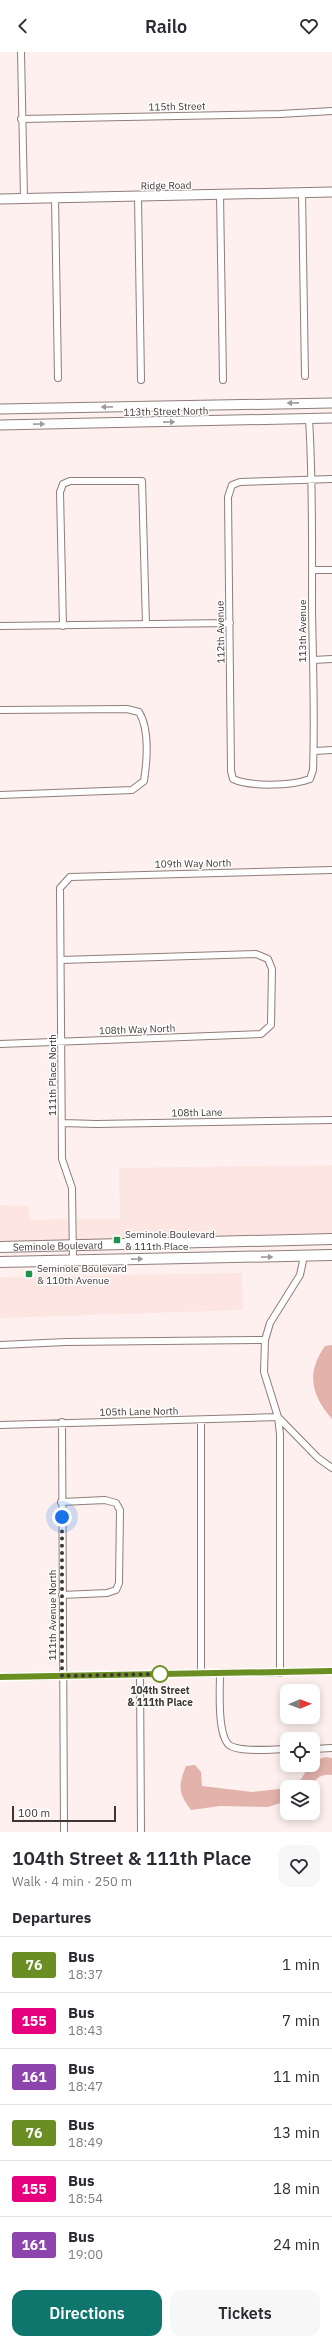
<!DOCTYPE html>
<html lang="en">
<head>
<meta charset="utf-8">
<style>
  body { margin:0; font-family:"IBM Plex Sans",sans-serif; background:#f7f7f7; color:#2b2b33; height:100vh; display:flex; flex-direction:column; font-size:15px; white-space:nowrap }
  * { box-sizing:border-box; margin:0 }
  p { font-size:13px; color:#7c7c81 }
  .icon { flex:none; width:22px; height:22px; fill:none; stroke:currentColor; stroke-width:2; stroke-linecap:round; stroke-linejoin:round }
  .map { position:relative; height:1780px; overflow:hidden }
  .drawer { display:flex; flex-direction:column; background:#fff; flex:1 }
  .drawer>* { flex:none }
  .badge { padding:0 8px; border-radius:3px; font-size:14px; line-height:26px }
  .needle { width:26px; rotate:89deg }
  .controls { position:absolute; left:280px; top:1632px; display:grid; gap:8px }
  .controls a { display:grid; place-items:center; width:40px; height:40px; border-radius:8px; background:#fff; box-shadow:0 2px 10px #0003; font-size:20px }
  .scale { position:absolute; left:12px; bottom:10px; width:104px; box-sizing:border-box; padding-left:4px; border:2px solid #3e3635; border-top:0; font-size:11px; line-height:14px; white-space:nowrap; color:#3e3635; -webkit-text-stroke:3px #fff; paint-order:stroke }
  .you { position:absolute; width:20px; height:20px; margin:-10px; border:3px solid #fff; border-radius:50%; background:#1a73e8; box-shadow:0 0 0 6px #1a73e833 }
  .map>.badge { position:absolute; translate:-50% -50%; box-shadow:0 0 0 2px #fff }
  h2 { padding:0 12px; font-size:15px; line-height:36px }
  .round { display:grid; place-items:center; flex:none; width:42px; height:42px; border-radius:12px; background:#f7f7f7 }
  .head { display:flex; align-items:center; justify-content:space-between; height:68px; padding:0 12px }
  h1 { font-size:19px; font-weight:600; line-height:30px }
  .action { display:flex; gap:8px; margin-top:auto; padding:8px 12px }
  .action a { flex:1; height:46px; border-radius:12px; background:#0f766e; color:#fff; font-size:16px; font-weight:600; line-height:46px; text-align:center }
  .action a+a { background:#f7f7f7; color:#2b2b33 }
  ul { padding:0; list-style:none }
  li { display:flex; align-items:center; gap:12px; height:56px; padding:0 12px; border-top:1px solid #e1e1e2 }
  li div { flex:1 }
  li b { display:block; font-size:15px }
  li em { font-style:normal }
  li .badge { min-width:44px; font-weight:700; text-align:center }
  header { display:flex; justify-content:space-between; align-items:center; height:52px; padding:0 12px; background:#fff; font-size:18px; font-weight:600 }
  .map>svg:first-child { display:block }
  .built { fill:#fde5e2 }
  .water { fill:#e3b2ab }
  .lines { fill:none; stroke-linecap:round; stroke-linejoin:round }
  .street-casing { stroke:#8f7d7a; stroke-width:8 }
  .secondary-casing { stroke:#8f7d7a; stroke-width:11 }
  .primary-casing { stroke:#8f7d7a; stroke-width:12 }
  .street { stroke:#fff; stroke-width:6 }
  .secondary { stroke:#fff; stroke-width:9 }
  .primary { stroke:#fff; stroke-width:10 }
  .oneway { fill:#9e9a9a }
  .line-casing { stroke:#fff; stroke-width:9 }
  .line { stroke:#6b8e23; stroke-width:6 }
  .walk { stroke:#3e3635; stroke-width:4; stroke-dasharray:0 7.2 }
  .poi-dot { fill:#20924c; stroke:#fff; stroke-width:1.5 }
  .stop-dot { fill:#fff; stroke:#6b8e23; stroke-width:2 }
  .labels { text-anchor:middle; stroke-width:3; stroke-linejoin:round; paint-order:stroke }
  .street-label { font-size:10px; fill:#3e3635; stroke:#fff }
  .poi-label { font-size:10px; fill:#3e3635; stroke:#fff; text-anchor:start }
  .stop-label { font-size:10px; font-weight:bold; fill:#3e3635; stroke:#fff }
</style>
</head>
<body>
<header><svg class="icon" aria-label="back" viewBox="0 0 24 24"><path d="M15 5l-7 7 7 7"/></svg>Railo<svg class="icon" aria-label="heart" viewBox="0 0 24 24"><path d="M12 20l-8-8c-3-5 5-10 8-4 3-6 11-1 8 4z"/></svg></header>
<div class="map">
<svg width="332" height="1780" viewBox="0 0 332 1780">
  <rect width="100%" height="100%" fill="#fdf0ee"/>
  <path class="built" d="M332 1113V1184L77 1190V1167H120L119 1116Z
    M0 1153 29 1154V1168L69 1167V1190L0 1192Z
    M242 1221 243 1258 0 1266V1225Z"/>
  <path class="water" d="M332 1293V1367C311 1343 306 1321 325 1294Z
    M326 1705 332 1706V1723C321 1722 315 1726 311 1735H287V1749L268 1755 220 1754 191 1758C178 1741 178 1734 186 1714L195 1713 201 1720 202 1734 252 1740 279 1737 301 1727 310 1713H313V1709Z"/>
  <g class="lines">
    <defs>
      <path id="street" d="M21 0 24 146
        M21 67 280 62 332 59
        M302 141 305 324
        M220 143 223 328
        M138 145 141 328
        M55 146 58 326
        M309 367C313 430 312 494 312 558 313 611 315 665 313 718L310 727C292 734 251 735 233 727L231 719 228 445 232 433 240 430 332 427
        M312 518H332
        M0 574 230 571
        M63 574 60 440 63 432 70 429H142L146 572
        M313 608 332 607
        M0 658 127 657 139 660C150 678 147 709 144 729L132 738 0 743
        M314 699 332 698
        M0 992 261 982 271 973 272 917 268 907 256 902 61 908
        M62 1071 96 1072 332 1068
        M304 1204 300 1223 270 1271 265 1288 264 1320 278 1365 318 1406 332 1416
        M73 1209 72 1136 62 1107 60 836 70 825 332 818
        M0 1293 66 1290 265 1288
        M62 1370 64 1780
        M0 1373 278 1365 280 1382V1621
        M61 1450 105 1448 116 1451 120 1458 119 1531 116 1538 107 1541 62 1543
        M201 1621V1368
        M220 1621C220 1637 217 1682 229 1693 240 1701 274 1697 287 1697
        M140 1622 141 1780
        M0 1625 332 1619
        M313 1697 332 1696"/>
      <path id="secondary" d="M0 147 332 140
        M0 357 332 351
        M0 373 332 366"/>
      <g id="primary">
        <path id="s1" d="M0 1195 332 1187"/>
        <path d="M0 1210 332 1203"/>
      </g>
    </defs>
    <use href="#street" class="street-casing"/>
    <use href="#secondary" class="secondary-casing"/>
    <use href="#primary" class="primary-casing"/>
    <use href="#street" class="street"/>
    <use href="#secondary" class="secondary"/>
    <use href="#primary" class="primary"/>
  </g>
  <defs><path id="oneway-solid" d="M-6-.8H1V-3.2L6.5 0L1 3.2V.8H-6Z"/></defs>
  <g class="oneway">
    <use href="#oneway-solid" transform="translate(293 351) rotate(179)"/>
    <use href="#oneway-solid" transform="translate(107 355) rotate(179)"/>
    <use href="#oneway-solid" transform="translate(169 370) rotate(-1)"/>
    <use href="#oneway-solid" transform="translate(39 372) rotate(-1)"/>
    <use href="#oneway-solid" transform="translate(267 1205) rotate(-1)"/>
    <use href="#oneway-solid" transform="translate(137 1207) rotate(-1)"/>
  </g>
  <g class="lines">
    <defs>
      <path id="line" d="M0 1625 332 1619"/>
    </defs>
    <use href="#line" class="line-casing"/>
    <use href="#line" class="line"/>
    <path class="walk" d="M62 1465V1624L160 1622"/>
  </g>
  <g class="poi-dot">
    <rect x="113" y="1184" width="8" height="8" rx="2"/>
    <rect x="25" y="1218" width="8" height="8" rx="2"/>
  </g>
  <circle class="stop-dot" cx="160" cy="1622" r="8"/>
  <g class="labels">
    <g class="street-label">
      <text transform="translate(177 54) rotate(-1)" y="4">115th Street</text>
      <text transform="translate(166 133) rotate(-1)" y="4">Ridge Road</text>
      <text transform="translate(166 359) rotate(-1)" y="4">113th Street North</text>
      <text transform="translate(302 579) rotate(-90)" y="4">113th Avenue</text>
      <text transform="translate(220 580) rotate(-91)" y="4">112th Avenue</text>
      <text transform="translate(193 811) rotate(-1)" y="4">109th Way North</text>
      <text transform="translate(137 977) rotate(-2)" y="4">108th Way North</text>
      <text transform="translate(52 1023) rotate(-90)" y="4">111th Place North</text>
      <text transform="translate(197 1060) rotate(-1)" y="4">108th Lane</text>
      <text dy="4" stroke="none"><textPath href="#s1" startOffset="58">Seminole Boulevard</textPath></text>
      <text transform="translate(139 1359) rotate(-1)" y="4">105th Lane North</text>
      <text transform="translate(52 1563) rotate(-90)" y="4">111th Avenue North</text>
    </g>
    <g class="poi-label">
      <text x="125" y="1186">Seminole Boulevard<tspan x="125" dy="12">&amp; 111th Place</tspan></text>
      <text x="37" y="1220">Seminole Boulevard<tspan x="37" dy="12">&amp; 110th Avenue</tspan></text>
    </g>
    <g class="stop-label">
      <text x="160" y="1642">104th Street<tspan x="160" dy="12">&amp; 111th Place</tspan></text>
    </g>
  </g>
</svg>
<div class="controls">
<a><svg class="needle" viewBox="-14 -14 28 28"><path d="M0-13l5 13h-10z" fill="#e53935"/><path d="M0 13l5-13h-10z" fill="#7c7c81"/></svg></a>
<a><svg class="icon" aria-label="locate" viewBox="0 0 24 24"><circle cx="12" cy="12" r="6"/><path d="M12 2v4M12 18v4M2 12h4M18 12h4"/></svg></a>
<a><svg class="icon" aria-label="layers" viewBox="0 0 24 24"><path d="M12 4l9 5-9 5-9-5zM3 14l9 5 9-5"/></svg></a>
</div>
<div class="scale">100 m</div>
<div class="you" style="left:62px;top:1465px"></div>
</div>
<section class="drawer">
<div class="head"><div><h1>104th Street &amp; 111th Place</h1><p>Walk · 4 min · 250 m</p></div><a class="round"><svg class="icon" aria-label="heart" viewBox="0 0 24 24"><path d="M12 20l-8-8c-3-5 5-10 8-4 3-6 11-1 8 4z"/></svg></a></div>
<h2>Departures</h2>
<ul>
<li><span class="badge" style="background:#6b8e23;color:#fff">76</span><div><b>Bus</b><p>18:37</p></div><em>1 min</em></li>
<li><span class="badge" style="background:#e6007e;color:#fff">155</span><div><b>Bus</b><p>18:43</p></div><em>7 min</em></li>
<li><span class="badge" style="background:#8e44ad;color:#fff">161</span><div><b>Bus</b><p>18:47</p></div><em>11 min</em></li>
<li><span class="badge" style="background:#6b8e23;color:#fff">76</span><div><b>Bus</b><p>18:49</p></div><em>13 min</em></li>
<li><span class="badge" style="background:#e6007e;color:#fff">155</span><div><b>Bus</b><p>18:54</p></div><em>18 min</em></li>
<li><span class="badge" style="background:#8e44ad;color:#fff">161</span><div><b>Bus</b><p>19:00</p></div><em>24 min</em></li>
</ul>
<div class="action"><a>Directions</a><a>Tickets</a></div>
</section>
</body>
</html>
